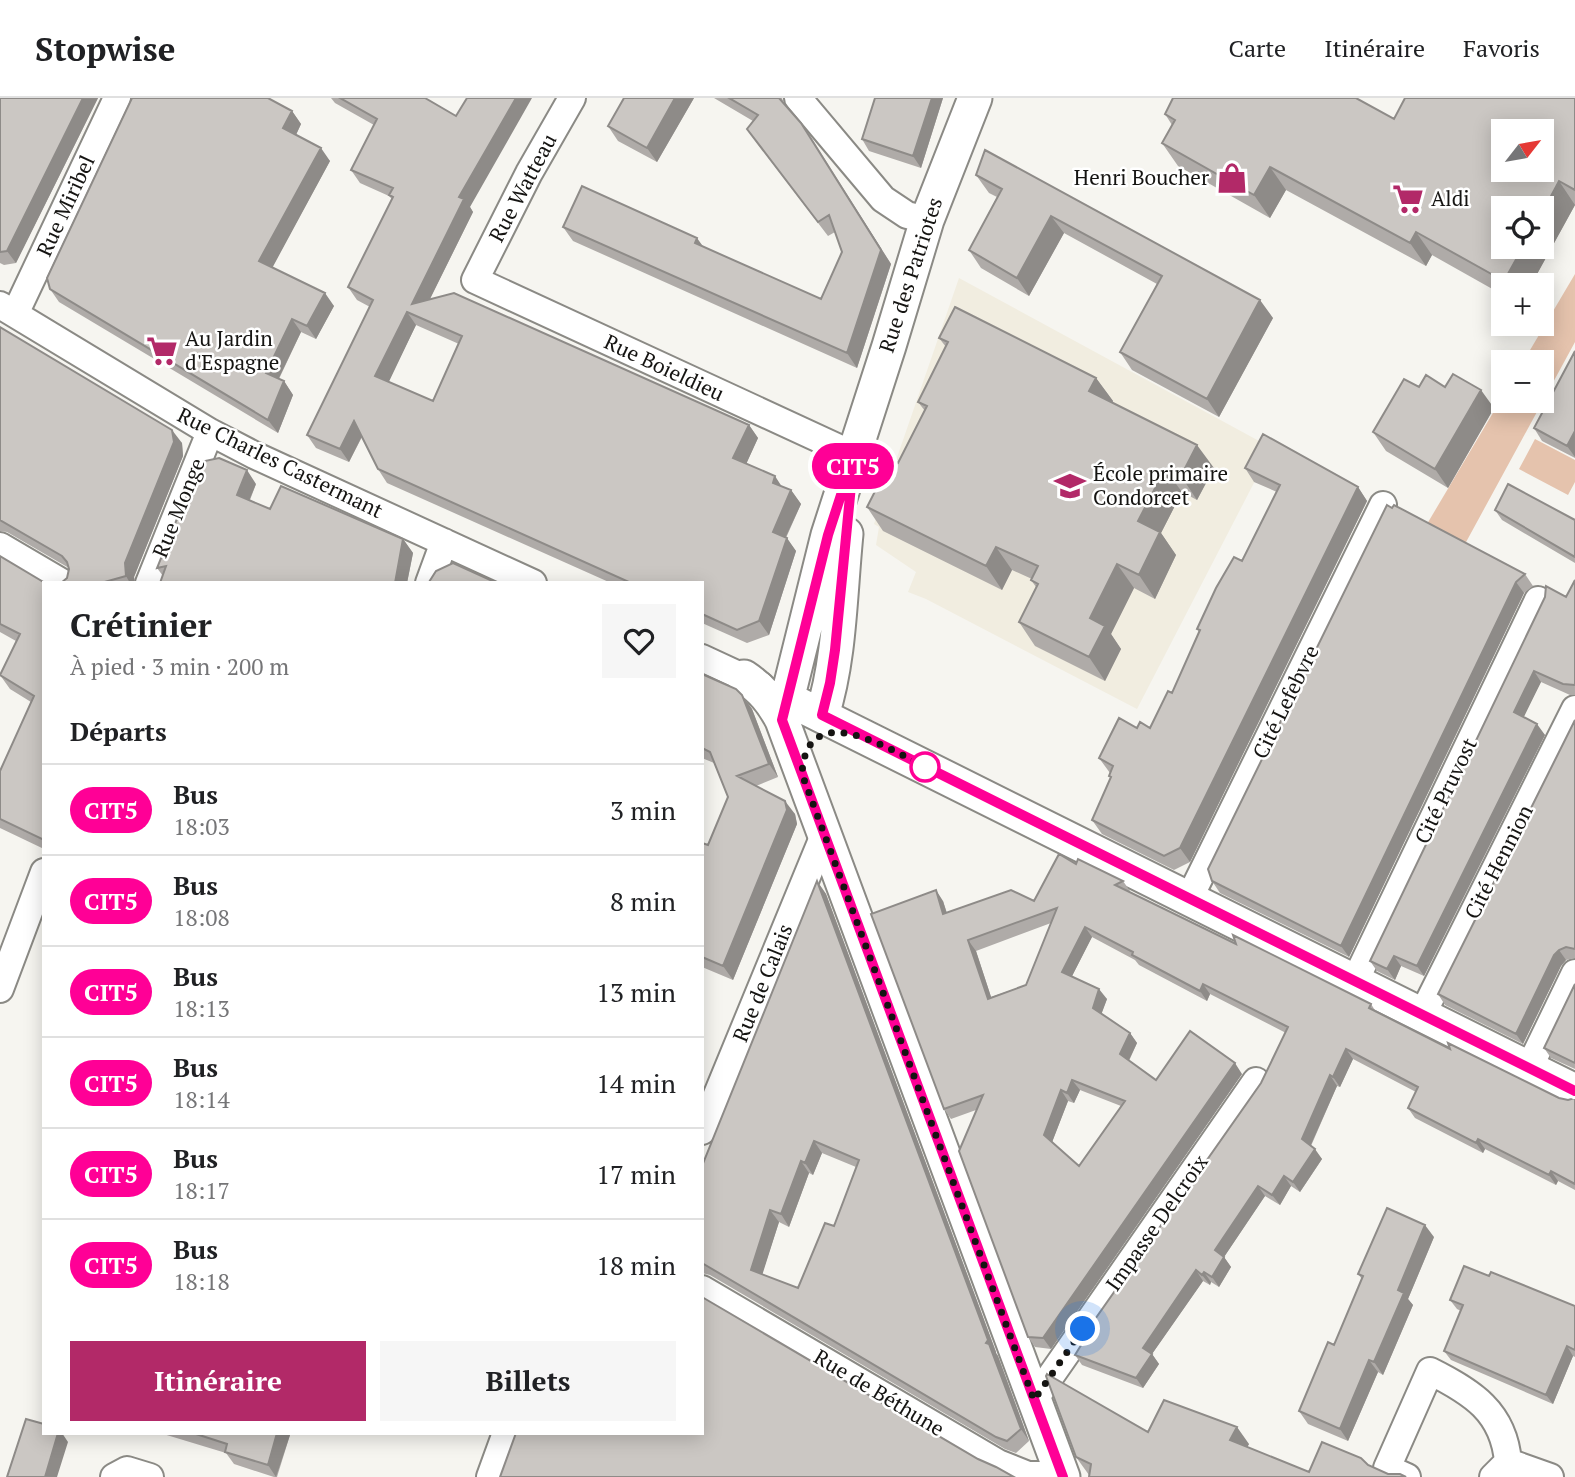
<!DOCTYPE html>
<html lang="fr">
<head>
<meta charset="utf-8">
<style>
  body { margin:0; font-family:"PT Serif",serif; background:#f6f6f6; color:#202124; height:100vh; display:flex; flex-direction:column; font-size:26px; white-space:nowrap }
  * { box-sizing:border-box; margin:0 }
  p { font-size:23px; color:#757577 }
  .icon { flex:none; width:38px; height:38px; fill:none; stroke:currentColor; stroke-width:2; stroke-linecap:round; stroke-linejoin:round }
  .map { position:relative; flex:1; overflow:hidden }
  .panel { position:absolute; left:42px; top:483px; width:662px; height:854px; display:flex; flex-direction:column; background:#fff; border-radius:0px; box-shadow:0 4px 18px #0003 }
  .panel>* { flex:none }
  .badge { padding:0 14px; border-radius:23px; font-size:24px; line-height:46px }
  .needle { width:46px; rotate:59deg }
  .tools { position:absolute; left:1491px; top:21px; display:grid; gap:14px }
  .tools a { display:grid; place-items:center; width:63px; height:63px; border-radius:0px; background:#fff; box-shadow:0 4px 18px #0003; font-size:35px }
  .you { position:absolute; width:35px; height:35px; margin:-18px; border:5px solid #fff; border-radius:50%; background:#1a73e8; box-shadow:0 0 0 10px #1a73e833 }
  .map>.badge { position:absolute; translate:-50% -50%; box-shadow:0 0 0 4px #fff }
  h2 { padding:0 28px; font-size:26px; line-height:63px }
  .round { display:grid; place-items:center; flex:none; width:74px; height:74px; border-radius:0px; background:#f6f6f6 }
  .overview { display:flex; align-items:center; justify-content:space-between; height:119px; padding:0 28px }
  h1 { font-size:33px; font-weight:700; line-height:52px }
  .action { display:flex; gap:14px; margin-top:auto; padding:14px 28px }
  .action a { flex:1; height:80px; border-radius:0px; background:#b22968; color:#fff; font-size:28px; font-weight:700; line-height:80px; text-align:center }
  .action a+a { background:#f6f6f6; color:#202124 }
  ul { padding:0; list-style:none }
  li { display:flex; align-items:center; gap:21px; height:91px; padding:0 28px; border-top:2px solid #e0e0e0 }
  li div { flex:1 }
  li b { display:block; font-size:26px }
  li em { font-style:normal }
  li .badge { min-width:77px; font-weight:700; text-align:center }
  header { display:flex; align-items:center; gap:42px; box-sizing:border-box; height:98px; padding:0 35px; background:#fff; border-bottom:2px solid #e0e0e0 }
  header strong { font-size:33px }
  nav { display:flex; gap:38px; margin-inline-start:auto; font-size:24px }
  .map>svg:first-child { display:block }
  .built { fill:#f1ede0 }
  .green { fill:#e5c3ad }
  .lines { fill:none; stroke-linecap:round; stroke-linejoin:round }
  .minor-casing { stroke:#8b8a85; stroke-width:30 }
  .tertiary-casing { stroke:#8b8a85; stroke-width:37 }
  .minor { stroke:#fff; stroke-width:26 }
  .tertiary { stroke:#fff; stroke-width:33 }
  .wall { fill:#afaba8; fill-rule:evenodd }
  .shaded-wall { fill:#8e8b88 }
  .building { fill:#cbc7c3; stroke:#8e8b88; stroke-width:2; fill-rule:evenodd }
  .line-casing { stroke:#fff; stroke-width:16 }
  .line { stroke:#ff0096; stroke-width:10 }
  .walk { stroke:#151412; stroke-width:7; stroke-dasharray:0 12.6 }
  .stop-dot { fill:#fff; stroke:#ff0096; stroke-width:3.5 }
  .labels { text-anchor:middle; stroke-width:5; stroke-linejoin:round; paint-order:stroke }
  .poi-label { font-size:21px; fill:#151412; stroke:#fff; text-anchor:start }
  .street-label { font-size:21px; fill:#151412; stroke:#fff }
</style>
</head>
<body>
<header>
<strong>Stopwise</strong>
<nav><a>Carte</a><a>Itinéraire</a><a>Favoris</a></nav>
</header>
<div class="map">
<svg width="1575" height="1379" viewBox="0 0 1575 1379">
  <rect width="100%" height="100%" fill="#f6f5f0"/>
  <path class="built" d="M959 180 1272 350 1137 611 926 501 908 494 916 474 876 447 879 429 874 426Z"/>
  <path class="green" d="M1575 176V244L1465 446 1427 426 1503 298V303H1542V264H1523Z
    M1535 341 1575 362V384L1568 397 1519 371Z"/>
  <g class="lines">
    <defs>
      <path id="minor" d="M572 0 529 75 475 182 854 357
        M798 0 883 101 907 117 927 122
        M0 207 210 334 254 357 533 485
        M15 216 117 0
        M0 448 63 485
        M149 485 210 334
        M429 485 444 444
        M702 560 760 587
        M1189 801 1383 407
        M1355 883 1538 502
        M0 891 44 774
        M1422 917 1575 611
        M1529 970 1575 875
        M702 1033 824 737
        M702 1191 998 1365 1028 1377H1063
        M1034 1302 1256 983
        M1508 1364 1550 1379
        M114 1379 127 1372 150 1379
        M490 1379 506 1335
        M1407 1379 1387 1370 1430 1273C1472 1294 1504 1314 1508 1364L1493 1379"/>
      <path id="tertiary" d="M744 579C762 591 772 603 782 622L1063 1379
        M786 600 1575 993
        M822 617C840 561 840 495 846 436
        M782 622 828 437 889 248 927 122 975 0"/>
    </defs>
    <use href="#minor" class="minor-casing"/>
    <use href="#tertiary" class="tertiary-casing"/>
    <use href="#minor" class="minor"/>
    <use href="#tertiary" class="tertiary"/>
  </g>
  <path class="wall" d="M0 0H98L16 165 4 167 0 165Z
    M331 0H425L470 109 473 114 430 201 749 327 758 340 746 366 782 389 791 392 801 406 786 440 796 453 769 537 747 545 702 525V485H611L387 385 378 371 362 339 349 364 316 350 307 337 370 209 357 202 348 189 392 101 389 98 360 85 351 72 374 27 335 5ZM416 227 459 246 433 303 388 284Z
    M624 0H694L657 64 618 43 608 28Z
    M714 0H782L784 6 811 39 891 166 857 270 573 143 563 129 704 149 821 201 842 154 835 134 828 138 757 45 747 31 753 23Z
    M875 0H943L921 70 869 53 862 41Z
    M1575 0V107L1531 187H1503V197L1432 157 1426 168 1286 92 1270 120 1178 68 1162 45 1172 27 1165 16 1394 21Z
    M292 13 301 26 296 37 330 63 272 169 334 208 316 241 301 234 279 281 284 283 293 297 278 335 59 204 50 191Z
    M976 77 1273 220 1219 319 1132 272 1120 254 1157 186 1064 135 1029 198 981 170 969 152 997 99 989 95Z
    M0 229 182 345 183 358 134 479 135 485H61L67 480 69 470 7 434 0 433Z
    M939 240 1096 280 1113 303 1112 305 1214 370 1197 402 1182 394 1161 435 1176 457 1155 501 1134 490 1111 536 1121 551 1105 583 1035 548 1019 524 1036 489 1031 482 1032 481 1012 472 1002 492 883 433 867 409 898 365 925 313 918 304 946 249Z
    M1575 253V360L1542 343 1534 330Z
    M1419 289H1445L1494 310 1448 390 1386 353 1373 334Z
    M1245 370 1358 389 1367 403 1190 764 1174 772 1102 736 1092 722 1111 681 1109 678 1110 675 1099 660 1137 630H1150L1172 595 1199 534 1197 531 1242 463 1277 394 1254 384Z
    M256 386 250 402 270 411 403 441 413 455 407 485H160L163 478 157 470Z
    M1387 407 1525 476 1533 488 1524 495 1349 859 1220 795 1212 783Z
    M1495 412 1575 422V465L1502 422Z
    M0 458 44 485V751L0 730V673L31 604 10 591 0 577 16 543 0 534Z
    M1575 482V597H1570L1541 584 1523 619 1545 637 1424 878 1401 868 1395 882 1377 873 1370 863Z
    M702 576 742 597 752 611 778 679 756 688 795 716 797 726 733 882 702 869V745L708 747 728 699 714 665 702 660Z
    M1575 622V860L1566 862 1561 868 1523 946 1445 907 1438 896Z
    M1076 766 1123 783 1130 793 1129 794 1236 846 1371 906 1376 914 1450 951 1559 1000 1568 1002 1575 1000V1092L1558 1083 1556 1087 1485 1051 1483 1055 1415 1020 1408 1010 1416 994 1353 961 1340 989 1337 988 1311 1048 1322 1061 1300 1094 1291 1088 1280 1107 1265 1098 1224 1159 1231 1169 1219 1189 1211 1184 1210 1187 1203 1183 1152 1256 1159 1266 1143 1290 1082 1267 1075 1257 1081 1247 1079 1244 1261 985 1286 935 1210 896 1207 903 1139 867 1135 862 1092 839 1072 878 1107 901 1101 916 1130 935 1137 945 1129 963 1156 982 1242 976 1051 1251 1035 1249 1028 1239 976 1012 951 1021 944 1011 943 803 947 815 1034 803ZM1051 825 1026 887 991 899 976 853ZM1080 992 1121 1008 1079 1068 1052 1044 1068 1003 1074 1005Z
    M817 783 826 796 996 1254V1255L998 1258 1029 1343 1016 1355 1005 1351 710 1177 702 1175V1068ZM822 1055 856 1069 834 1128 798 1190 762 1176 779 1124 789 1129 809 1075 813 1077Z
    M1575 886V971L1551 960 1544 950Z
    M1434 1139 1408 1201 1413 1207 1383 1277 1378 1274 1348 1343 1308 1326 1299 1313 1334 1247 1362 1181 1358 1176Z
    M1489 1178 1575 1208V1259L1573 1258 1553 1306 1451 1262 1444 1253 1461 1213 1457 1211 1450 1202Z
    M1148 1334 1249 1346 1247 1349 1309 1374 1368 1367 1388 1376 1089 1377 1076 1359Z
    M160 1335H289L290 1337 277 1379H274L234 1366 226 1355Z"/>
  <path class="shaded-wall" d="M83 0H98L16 165 7 153Z
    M516 0H532L470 109 473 114 421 219 412 206 459 99Z
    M675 0H694L657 64 647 50Z
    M932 0H943L921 70 913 58Z
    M292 13 301 26 293 43 283 30Z
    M801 25 891 166 857 270 847 255 881 152Z
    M321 50 330 63 269 176 259 163Z
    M1270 69 1286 92 1270 120 1254 97Z
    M1559 83 1575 107 1531 187H1507L1504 183 1523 149H1542V115Z
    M1051 118 1064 135 1029 198 1017 180Z
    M1416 134 1432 157 1426 168 1410 145Z
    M697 140 707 154 695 145Z
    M325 195 334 208 316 241 307 228Z
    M1260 202 1273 220 1219 319 1207 301Z
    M407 214 416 227 385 292 375 278Z
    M292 221 301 234 275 288 266 275Z
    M1096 280 1113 303 1106 317 1089 293Z
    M284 283 293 297 278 335 268 322Z
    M1481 292 1494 310 1448 390 1435 371Z
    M354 323 363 336 349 364 340 351Z
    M749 327 758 340 743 373 733 360Z
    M172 332 182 345 183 358 134 479 135 485H130L126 478 125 465Z
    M1575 333V359L1567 348Z
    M1197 347 1214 370 1197 402 1181 378Z
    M1165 371 1182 394 1161 435 1176 457 1155 501 1139 477 1138 423Z
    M247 372 256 386 246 410 237 397Z
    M775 378 784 392 773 385Z
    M1358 389 1367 403 1190 764 1180 750Z
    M791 392 801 406 782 447 773 434Z
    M787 440 796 453 769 537 759 523Z
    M403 441 413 455 407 485H395Z
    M996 449 1012 472 1002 492 986 468Z
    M1117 466 1134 490 1111 536 1121 551 1105 583 1089 559 1090 520Z
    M1516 484 1524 495 1349 859 1341 848Z
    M1534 573 1541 584 1521 625 1514 614Z
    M742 597 752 611 778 679 769 666Z
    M1537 626 1545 637 1424 878 1417 868Z
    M785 703 795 716 797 726 733 882 723 868Z
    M817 783 826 796 996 1254V1255L998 1258 1029 1343 1021 1331 986 1245Z
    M936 792 943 803 950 826 943 816Z
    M1085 829 1092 839 1069 884 1062 874Z
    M968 842 976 853 995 911 988 901Z
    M1559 852 1566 862 1561 868 1523 946 1516 936 1554 857Z
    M1394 858 1401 868 1395 882 1387 871Z
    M1203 886 1210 896 1207 903 1200 893Z
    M1099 891 1107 901 1100 920 1093 910Z
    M1130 935 1137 945 1127 966 1120 956Z
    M1346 951 1353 961 1340 989 1333 979Z
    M1235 965 1242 976 1051 1251 1043 1240Z
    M1330 977 1337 988 1309 1051 1302 1041Z
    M1072 982 1080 992 1074 1005 1067 995Z
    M1061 992 1068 1003 1051 1047 1044 1037Z
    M1478 1041 1485 1051 1483 1055 1476 1045Z
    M814 1043 822 1055 813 1077 805 1065Z
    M1315 1051 1322 1061 1300 1094 1293 1084Z
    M801 1063 809 1075 789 1129 781 1116Z
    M1551 1073 1558 1083 1556 1087 1549 1077Z
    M1284 1078 1291 1088 1280 1107 1272 1097Z
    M1258 1088 1265 1098 1224 1159 1231 1169 1219 1189 1212 1179 1215 1152Z
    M770 1112 779 1124 760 1184 751 1172Z
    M1425 1127 1434 1139 1408 1201 1413 1207 1383 1277 1374 1264 1398 1192Z
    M1196 1172 1203 1183 1152 1256 1159 1266 1143 1290 1136 1280 1143 1250Z
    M1204 1174 1211 1184 1210 1187 1202 1177Z
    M1567 1248 1573 1258 1553 1306 1546 1297Z
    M1369 1262 1378 1274 1348 1343 1340 1331Z
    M1237 1329 1249 1346 1242 1359 1230 1342Z
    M58 1335H62L68 1344 57 1379H45Z
    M277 1335H289L290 1337 276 1379 268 1367Z"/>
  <path class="building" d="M0 0H83L7 153 0 154Z
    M132 0H268L292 13 283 30 321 50 259 163 325 195 307 228 292 221 266 275 284 283 268 322 50 191 47 180Z
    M340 0H425L456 18 467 0H516L459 99 464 101 412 206 454 195 749 327 733 360 775 378 773 385 791 392 773 434 787 440 759 523 737 532 702 516V485H631L378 371 354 323 340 351 307 337 373 202 348 189 393 99 389 97 393 90 351 72 377 21ZM407 214 462 238 433 303 375 278Z
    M624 0H675L647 50 608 28Z
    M729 0H779L801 25 881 152 847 255 563 129 582 88 697 140 695 145 821 201 842 154 829 117 818 124 747 31 758 17Z
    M875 0H932L913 58 862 41Z
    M1173 0H1356L1394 21 1405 0H1575V92L1559 83 1542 115V110H1503V149H1523L1504 183 1416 134 1410 145 1270 69 1254 97 1162 45 1175 22 1165 16ZM1503 33H1542V72H1503Z
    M985 52 1260 202 1207 301 1120 254 1162 178 1051 118 1017 180 969 152 1002 91 976 77Z
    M955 209 1096 280 1089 293 1197 347 1181 378 1165 371 1138 423 1160 434 1139 477 1117 466 1090 520 1105 528 1089 559 1019 524 1038 486 1031 482 1038 468 996 449 986 468 867 409 891 362 898 365 927 308 918 304 948 244 939 240Z
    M0 229 172 332 174 344 125 465 126 478 101 485H61L67 480 69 471 67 464 62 458 0 422Z
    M1575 253V333L1567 348 1534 330Z
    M1453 276 1481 292 1435 371 1373 334 1404 281 1419 289 1426 277 1445 289Z
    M1263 336 1358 389 1180 750 1164 758 1092 722 1111 679 1109 678 1113 668 1099 660 1119 620 1137 630 1140 624 1150 630 1168 593 1172 595 1200 532 1197 531 1216 490 1234 459 1242 463 1280 387 1245 370Z
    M219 360 247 372 237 397 270 411 281 388 403 441 395 485H160L166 468 157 470 200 364Z
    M1508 386 1575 422V459L1495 412Z
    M1387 407 1392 410 1394 407 1525 476 1516 484 1341 848 1212 783 1208 771Z
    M0 458 45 485H44V742L0 721V673L34 598 0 577 20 536 0 526Z
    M453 465 497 485H427L429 484 436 473Z
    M1575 482V587L1563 586 1534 573 1514 614 1537 626 1417 868 1394 858 1387 871 1370 863 1545 499 1546 488 1566 499Z
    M702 576 736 591 742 597 769 666 737 678 785 703 787 712 723 868 702 859V745L708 747 728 699 710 654 702 650Z
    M1575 622V851L1566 849 1559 852 1554 857 1516 936 1438 896Z
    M1059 756 1076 766 1078 761 1123 783 1115 787 1236 846 1233 837 1371 906 1369 910 1450 951 1448 945 1559 1000 1568 1002 1575 1000V1086L1551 1073 1549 1077 1478 1041 1476 1045 1408 1010 1418 989 1346 951 1333 979 1330 977 1302 1041 1315 1051 1293 1084 1284 1078 1272 1097 1258 1088 1215 1152 1224 1159 1212 1179 1204 1174 1202 1177 1196 1172 1143 1250 1152 1256 1136 1280 1075 1257 1083 1244H1079L1261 985 1288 929 1203 886 1200 893 1132 857 1133 854 1085 829 1062 874 1099 891 1093 910 1130 935 1120 956 1156 982 1190 933 1235 965 1043 1240 1028 1239 959 1053 983 997 944 1011 871 816 936 792 943 816 1011 792 1034 803ZM1057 810 1026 887 988 901 968 842ZM1072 982 1125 1003 1079 1068 1044 1037 1061 992 1067 995Z
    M817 783 988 1242 986 1245 989 1246 1021 1331 1007 1343 996 1339 702 1165V1068ZM814 1043 859 1062 834 1128 825 1125 798 1190 751 1172 770 1112 781 1116 801 1063 805 1065Z
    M1575 886V965L1544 950Z
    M1387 1110 1425 1127 1398 1192 1404 1195 1374 1264 1369 1262 1340 1331 1299 1313 1328 1244 1334 1247 1363 1178 1358 1176Z
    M1464 1168 1489 1178 1491 1174 1575 1208V1252L1567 1248 1546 1297 1444 1253 1463 1207 1450 1202Z
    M702 1199 978 1361 996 1369 1014 1379H500L516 1335H702Z
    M1047 1276 1148 1334 1164 1302 1237 1329 1230 1342 1309 1374 1322 1344 1361 1360 1368 1367 1388 1376H1400L1406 1379H1089L1091 1366 1076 1359 1046 1278Z
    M26 1321 44 1326V1335H58L45 1379H7Z
    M193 1335H277L268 1367 225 1354 227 1346Z"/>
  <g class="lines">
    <defs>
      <path id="line" d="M1063 1379 782 622 828 437 854 357 835 552 830 585 822 617 1575 993"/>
    </defs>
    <use href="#line" class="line-casing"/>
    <use href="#line" class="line"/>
    <path class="walk" d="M925 669C886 649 806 599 802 676L1034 1302 1083 1231"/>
  </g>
  <defs>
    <symbol id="shop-bare" viewBox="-9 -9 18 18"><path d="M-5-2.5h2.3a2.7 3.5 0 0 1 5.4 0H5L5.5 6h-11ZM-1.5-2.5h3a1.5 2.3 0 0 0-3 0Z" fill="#b22968" stroke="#fff" stroke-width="2.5" paint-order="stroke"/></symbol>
    <symbol id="supermarket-bare" viewBox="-9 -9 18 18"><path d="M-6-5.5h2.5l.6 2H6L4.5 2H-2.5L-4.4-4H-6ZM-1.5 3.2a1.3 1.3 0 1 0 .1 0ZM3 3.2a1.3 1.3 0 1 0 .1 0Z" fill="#b22968" stroke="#fff" stroke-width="2.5" paint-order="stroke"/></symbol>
    <symbol id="school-bare" viewBox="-9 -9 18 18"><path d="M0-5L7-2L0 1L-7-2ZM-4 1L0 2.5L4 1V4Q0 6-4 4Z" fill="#b22968" stroke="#fff" stroke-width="2.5" paint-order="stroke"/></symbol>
  </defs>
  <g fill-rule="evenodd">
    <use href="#shop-bare" x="1210" y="58" width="44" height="44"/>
    <use href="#supermarket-bare" x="1386" y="79" width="44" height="44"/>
    <use href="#supermarket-bare" x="140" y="231" width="44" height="44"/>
    <use href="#school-bare" x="1048" y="366" width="44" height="44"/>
  </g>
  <circle class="stop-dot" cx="925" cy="669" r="14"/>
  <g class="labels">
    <g class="poi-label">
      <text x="1209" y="87" text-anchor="end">Henri Boucher</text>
      <text x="1431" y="108">Aldi</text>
      <text x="185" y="248">Au Jardin<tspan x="185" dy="24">d'Espagne</tspan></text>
      <text x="1093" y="383">École primaire<tspan x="1093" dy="24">Condorcet</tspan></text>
    </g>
    <g class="street-label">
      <text transform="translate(523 90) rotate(-62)" y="7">Rue Watteau</text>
      <text transform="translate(66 108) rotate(-65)" y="7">Rue Miribel</text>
      <text transform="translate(911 177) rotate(-72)" y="7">Rue des Patriotes</text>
      <text transform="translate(664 270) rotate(25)" y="7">Rue Boieldieu</text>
      <text transform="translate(280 365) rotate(26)" y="7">Rue Charles Castermant</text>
      <text transform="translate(179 410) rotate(-68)" y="7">Rue Monge</text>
      <text transform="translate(1286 604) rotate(-64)" y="7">Cité Lefebvre</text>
      <text transform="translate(1446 693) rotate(-64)" y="7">Cité Pruvost</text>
      <text transform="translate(1499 764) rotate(-63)" y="7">Cité Hennion</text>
      <text transform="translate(763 885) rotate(-68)" y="7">Rue de Calais</text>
      <text transform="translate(1157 1125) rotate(-55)" y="7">Impasse Delcroix</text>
      <text transform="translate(879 1295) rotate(31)" y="7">Rue de Béthune</text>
    </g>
  </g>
</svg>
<div class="tools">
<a><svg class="needle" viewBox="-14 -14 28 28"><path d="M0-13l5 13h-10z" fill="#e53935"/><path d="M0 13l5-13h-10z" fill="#757577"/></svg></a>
<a><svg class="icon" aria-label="locate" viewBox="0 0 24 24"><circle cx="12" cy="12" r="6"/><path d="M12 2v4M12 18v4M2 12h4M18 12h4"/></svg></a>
<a>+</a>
<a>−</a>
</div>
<div class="you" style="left:1083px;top:1231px"></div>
<b class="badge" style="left:853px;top:368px;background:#ff0096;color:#fff">CIT5</b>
<section class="panel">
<div class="overview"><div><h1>Crétinier</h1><p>À pied · 3 min · 200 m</p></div><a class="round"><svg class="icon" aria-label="heart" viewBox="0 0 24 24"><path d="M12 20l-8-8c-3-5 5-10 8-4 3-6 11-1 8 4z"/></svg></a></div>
<h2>Départs</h2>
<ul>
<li><span class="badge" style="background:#ff0096;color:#fff">CIT5</span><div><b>Bus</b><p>18:03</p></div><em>3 min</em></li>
<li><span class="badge" style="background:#ff0096;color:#fff">CIT5</span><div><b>Bus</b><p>18:08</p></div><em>8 min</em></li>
<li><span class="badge" style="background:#ff0096;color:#fff">CIT5</span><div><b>Bus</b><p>18:13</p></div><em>13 min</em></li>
<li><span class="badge" style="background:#ff0096;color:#fff">CIT5</span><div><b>Bus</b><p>18:14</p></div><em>14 min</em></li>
<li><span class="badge" style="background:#ff0096;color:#fff">CIT5</span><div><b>Bus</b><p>18:17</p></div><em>17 min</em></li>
<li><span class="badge" style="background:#ff0096;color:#fff">CIT5</span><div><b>Bus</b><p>18:18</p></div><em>18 min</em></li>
</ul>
<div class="action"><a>Itinéraire</a><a>Billets</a></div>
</section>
</div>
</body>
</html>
